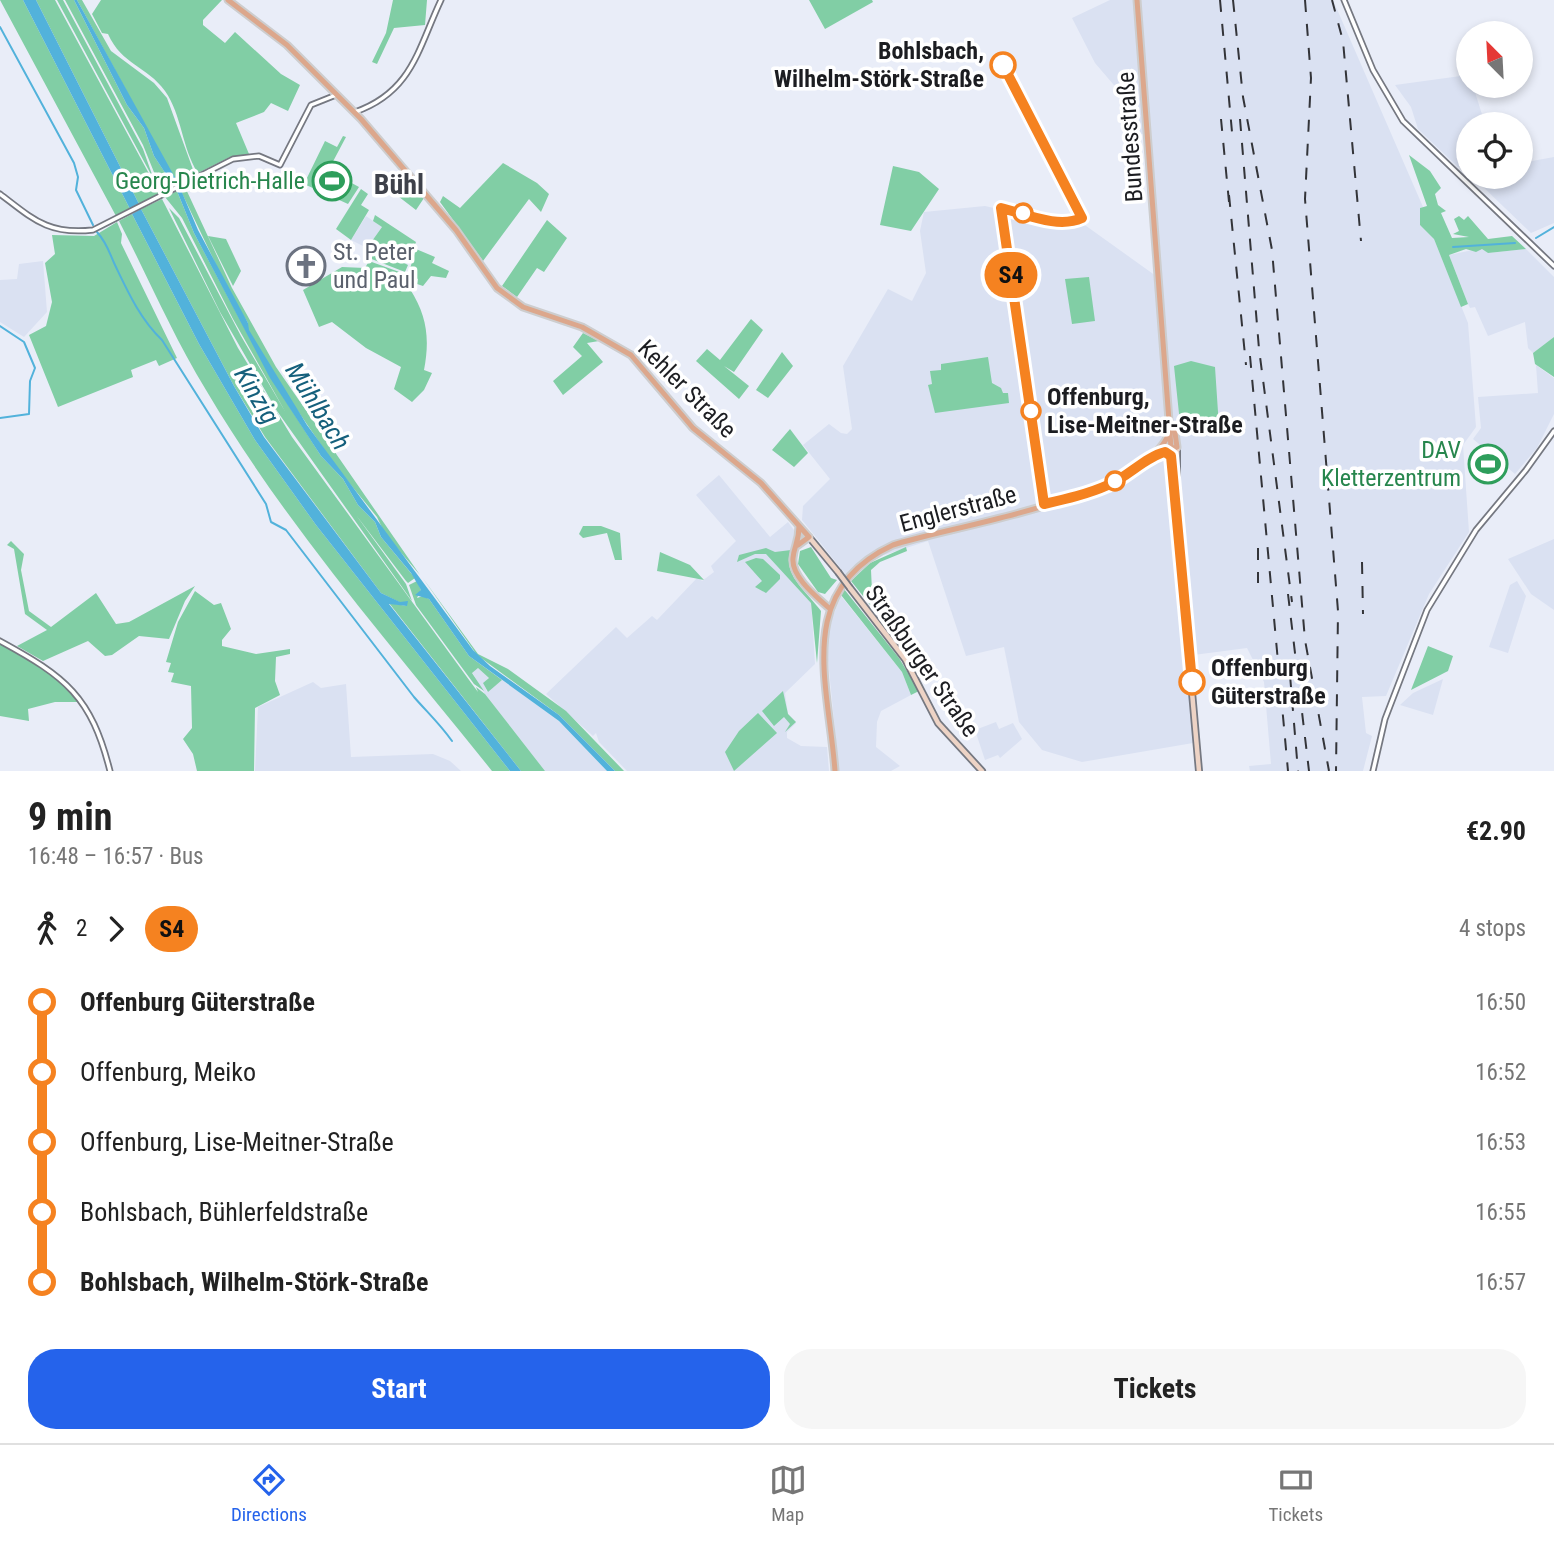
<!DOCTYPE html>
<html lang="en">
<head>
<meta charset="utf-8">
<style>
  body { margin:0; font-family:"Roboto Condensed",sans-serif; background:#f6f6f6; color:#222; height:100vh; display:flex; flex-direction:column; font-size:26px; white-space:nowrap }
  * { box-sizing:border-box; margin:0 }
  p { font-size:23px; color:#767676 }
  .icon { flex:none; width:38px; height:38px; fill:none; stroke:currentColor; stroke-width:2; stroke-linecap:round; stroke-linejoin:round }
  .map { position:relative; height:771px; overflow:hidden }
  .panel { display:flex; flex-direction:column; background:#fff; flex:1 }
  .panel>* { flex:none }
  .badge { padding:0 14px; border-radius:23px; font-size:24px; line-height:46px }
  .needle { width:46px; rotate:336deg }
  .tools { position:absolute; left:1456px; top:21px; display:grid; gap:14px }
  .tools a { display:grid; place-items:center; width:77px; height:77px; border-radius:50%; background:#fff; box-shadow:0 4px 10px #0003; font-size:35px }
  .map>.badge { position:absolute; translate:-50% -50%; box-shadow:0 0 0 4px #fff }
  .legs { display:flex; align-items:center; gap:10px; height:77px; padding:0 28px; font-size:23px }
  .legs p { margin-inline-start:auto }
  .headline { display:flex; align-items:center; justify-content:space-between; height:119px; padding:0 28px }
  h1 { font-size:38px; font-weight:700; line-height:52px }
  .button { display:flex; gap:14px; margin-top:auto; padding:14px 28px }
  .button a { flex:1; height:80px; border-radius:28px; background:#2563eb; color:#fff; font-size:28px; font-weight:700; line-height:80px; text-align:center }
  .button a+a { background:#f6f6f6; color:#222 }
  ul { padding:0 28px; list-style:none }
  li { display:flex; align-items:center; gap:24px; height:70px; font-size:26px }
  li i { display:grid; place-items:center; width:10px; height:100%; margin:0 9px; background:currentColor }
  li i::after { content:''; width:18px; height:18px; margin:-9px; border:5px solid; border-radius:50%; background:#fff }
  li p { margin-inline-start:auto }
  li:first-child i { background:linear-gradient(#0000 50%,currentColor 0) }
  li:last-child i { background:linear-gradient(currentColor 50%,#0000 0) }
  .menu { display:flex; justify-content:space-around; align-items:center; height:98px; border-top:2px solid #e0e0e0; background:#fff; font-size:19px; color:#767676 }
  .menu a { display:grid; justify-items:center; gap:4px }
  .menu .current { color:#2563eb }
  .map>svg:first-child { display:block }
  .built { fill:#dae1f2 }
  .green { fill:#81cea5 }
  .water { fill:#52b2db }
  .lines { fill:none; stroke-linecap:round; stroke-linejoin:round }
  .stream { stroke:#52b2db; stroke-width:2 }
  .tertiary-casing { stroke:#757881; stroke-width:7 }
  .secondary-casing { stroke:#757881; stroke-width:8 }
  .primary-casing { stroke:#cdcdce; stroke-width:9 }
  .tertiary { stroke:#fff; stroke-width:3.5 }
  .secondary { stroke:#edd3c5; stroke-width:4.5 }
  .primary { stroke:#dca78c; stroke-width:5 }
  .rail { stroke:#333439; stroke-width:2; stroke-dasharray:12 12; stroke-linecap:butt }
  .secondary-bridge-casing { stroke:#757881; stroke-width:8; stroke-linecap:butt }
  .secondary-bridge { stroke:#edd3c5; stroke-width:4.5 }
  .line-1-casing { stroke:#fff; stroke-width:16 }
  .line-1 { stroke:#f58220; stroke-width:10 }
  .stop-1-dot { fill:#fff; stroke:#f58220; stroke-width:3.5 }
  .labels { text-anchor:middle; stroke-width:7; stroke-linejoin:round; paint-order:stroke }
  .stop-label { font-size:24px; font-weight:bold; fill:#1c1d21; stroke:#fff; text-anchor:start }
  .street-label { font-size:24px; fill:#1c1d21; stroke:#fff }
  .leisure-label { font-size:24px; fill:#27864d; stroke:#fff; text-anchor:end }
  .worship-label { font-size:24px; fill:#5b616d; stroke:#fff; text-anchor:start }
  .water-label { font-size:26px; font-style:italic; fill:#15607c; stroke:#fff }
  .quarter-label { font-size:28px; font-weight:bold; fill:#3e414a; stroke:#fff }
</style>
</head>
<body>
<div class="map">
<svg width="1554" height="771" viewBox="0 0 1554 771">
  <rect width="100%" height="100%" fill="#e9edf8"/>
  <path class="built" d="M1110 0H1333L1423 207 1420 208V225L1434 239 1468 323 1476 427 1463 445 1469 532 1429 594 1386 696 1362 697 1366 733 1372 736 1363 771H1250L1249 766 1271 764 1264 682 1247 648 1186 656 1193 743 1082 762 1042 750 1019 722 1004 647 966 656 928 541 884 555 870 563 851 581 802 520 803 506 830 479 803 445 829 424 841 433 847 434 852 429 843 366 888 289 912 301 926 273 920 231 924 212 985 206 1065 224 1082 223 1156 276 1144 134 1133 135 1132 119 1121 112 1119 91 1095 63 1072 18Z
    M1468 75V86H1473L1485 124H1468V167H1458L1418 129 1411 107 1395 85Z
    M1554 157V223L1531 233 1479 183 1486 177H1521V163Z
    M366 216 382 227 367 248 351 240Z
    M1482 248 1488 253 1526 249 1554 277V337L1533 353 1528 348 1525 322 1488 336 1475 307 1470 308 1468 304 1449 255Z
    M43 261 47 312 24 337 0 322V280L17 279 19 264Z
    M1536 365 1554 378V414L1537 448 1515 474 1473 439 1481 428 1478 397 1538 393Z
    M719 475 770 537 788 522 794 530 796 538 789 554V564L794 578 811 598 815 664 785 693 788 714 796 723 787 732V738L801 746 827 747 829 771H627L599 742 596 733 593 736 546 694 616 627 627 638 652 616 657 620 698 577 702 581 714 572 711 566 736 541 696 495Z
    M1554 539V610L1531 594 1508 559Z
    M1517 581 1526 596 1508 653 1489 647 1510 585Z
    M841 596 902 672 911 695 881 711 877 722 876 747 900 766 891 771H839L827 650 829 626Z
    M478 668 489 678 484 683 487 692 502 680 559 721 607 771H545L485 694 472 672Z
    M1443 679 1433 715 1400 705 1413 693Z
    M313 682 321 688 346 684 351 757 433 754 450 761 461 771H255L258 707Z
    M996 722 999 729 1013 723 1022 739 1000 758 998 755 985 760 975 730Z"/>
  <path class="green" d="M0 0H23L130 209 116 216Z
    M36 0H55L160 194 139 204Z
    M57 0H63L143 149 154 180Z
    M65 0H74L127 105 144 128 154 156 174 186 162 192 143 145Z
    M77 0H82L111 51 154 83 167 98 195 175 178 184 175 180Z
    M101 0H222L203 20V25L225 43 235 32 281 74 300 85 288 111 271 103 264 112 236 123 249 154 230 157 198 173C182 149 182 115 165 91 147 66 122 65 108 34L102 33 92 14Z
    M393 0H427L425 25 394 28 377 64 372 62 386 33Z
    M809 0H872L873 2 825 29Z
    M343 136 346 137 320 186 339 197 348 181 359 187 348 204 304 184 325 141 337 147Z
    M1409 155 1430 171 1441 188 1435 194 1438 205 1446 211 1441 213 1452 238 1469 237 1453 234 1459 231 1454 219 1459 216 1464 220 1468 216 1488 239 1512 236 1526 249 1488 253 1482 249 1476 252 1466 249 1449 255 1468 304 1461 307 1434 239 1420 225V208L1427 206Z
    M503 163 537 183 549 194 541 212 529 199 483 261 440 202 443 196 460 208Z
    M893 166 919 172 939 189 911 231 880 225Z
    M409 177 424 198 416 210 390 190 395 183 399 187Z
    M185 187 232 288 276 367 420 575 385 534 377 517 337 468 280 385 248 330V323L231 296 180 189Z
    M361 189 368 194 361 205 369 210 351 240 336 229Z
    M177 191 194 233 271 378 321 456 343 479 358 505 375 522 381 537 415 578 408 583 406 581 356 515 406 584 412 601 277 411 220 312 169 208 179 218 241 336 286 413 233 319 182 218 165 197Z
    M162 199 238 348 292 437 472 684 478 692 476 687 485 694 545 771H521L389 603 407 606 381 593 265 437 234 386 141 209Z
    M132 214 199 344 255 440 316 525 510 771H492C393 647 287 527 206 390 173 336 148 277 119 221Z
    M375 215 416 242 409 260 400 261 408 265 405 272 369 258 372 251 367 248 382 227 373 221Z
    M547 220 567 238 544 272 537 268 517 297 502 286Z
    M117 222 122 234 121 243 177 358 159 366 156 360 131 370 133 377 58 407 29 335 46 326 52 302 45 263 55 254 52 235 94 236Z
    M208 236 226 239 241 271 233 286Z
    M416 249 435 257 432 263 449 271 446 278 431 276 423 286 417 284 418 279 408 275Z
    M369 261 405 274 415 285 410 289C427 316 430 338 424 370L432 373 424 390 412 402 394 389 401 367 366 348 332 322 319 327 303 290 342 267 365 268Z
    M1089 277 1095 321 1072 324 1065 279Z
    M751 319 763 330 734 372 724 366 749 386 739 399 696 361 707 349 720 360Z
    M583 333 599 341 587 343 603 362 563 395 553 381 582 356 573 347Z
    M1554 337V377L1535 364 1533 353Z
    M782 352 793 366 768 398 756 390Z
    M988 357 992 383 1001 388 1003 393H1008L1009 403 935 413 928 385 932 384 930 371 941 370V364Z
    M1191 361 1215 367 1219 427 1185 429 1180 423 1174 366Z
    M790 429 808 453 794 467 772 450Z
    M583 526H601L620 533 622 560H615L607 533 583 538 579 534Z
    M11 541 24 554 21 570 29 611 51 627 96 593 116 624 129 622 195 586 185 601 169 639 139 636 112 655 105 656 88 641 43 661 17 646 47 630 25 614 14 549 7 545Z
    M811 547 831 578 837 580 825 594 818 592 798 564 800 551Z
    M906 547 907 551 880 562 871 570 872 591 877 606 875 611 851 581 870 563Z
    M766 548 775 552 791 550C781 574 808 593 821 611L817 663 811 603 766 554H755L737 562 739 555Z
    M660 552 690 565 704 580 657 571Z
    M756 558 763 559 780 575V579L766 593 755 587 762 581 745 562Z
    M422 577 478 654 508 669 566 711 624 771H615L559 715 477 655Z
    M417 581 421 590 417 598 423 596 429 599 469 656 502 680 488 692 483 683 489 678 478 668 472 673 484 691 474 684 416 605 409 585Z
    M844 589 899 658 919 691 911 695 902 672 841 595Z
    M195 591 214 605 221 603 231 629 222 640V646L256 654 290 649V654L276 657 275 681 280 695 255 708 254 771H197L193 754 183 739 192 728 191 686 171 682 174 673 168 672 171 663 166 662 178 622Z
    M0 643C31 660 58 675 80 702H55L28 709 29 721 0 716Z
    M1428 646 1453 656 1448 671 1411 690Z
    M783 691 788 714 796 722 785 732 790 724 784 717 774 726 762 711Z
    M758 713 777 733 734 771 725 752 739 731Z"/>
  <path class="water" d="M23 0H36L139 204 130 209Z
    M74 0H77L178 183 198 230 248 323 249 330 307 425 473 650 490 666 559 715 615 771H607L559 721 469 656 429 599 415 595 421 590 411 573 381 537 375 522 358 505 343 479 321 456 270 378 194 233 177 191 154 156 144 128 127 105Z
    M141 209 234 386 264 437 381 593 400 602 408 601 407 606 389 604 521 771H510L316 525 255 440 199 344 132 214Z"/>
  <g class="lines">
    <path class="stream" d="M0 27 74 163 78 177 76 190 93 225
      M97 232C107 243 109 252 115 265 128 292 140 319 162 340L266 504 271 522 286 530 414 697C427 712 440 724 452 741
      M1536 238 1554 227
      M1453 247 1515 243
      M0 326 24 342 35 368 30 381 29 414 0 418"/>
    <defs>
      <path id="tertiary" d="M1344 0 1373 70 1403 121 1554 266
        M355 112C412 92 418 49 441 0
        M0 194C33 219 48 235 93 230L233 159 259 156 280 165 311 105 336 95
        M0 641C66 677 91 696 110 771
        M1373 771 1385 719 1427 610 1476 530 1526 470 1554 431"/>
      <path id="secondary" d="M1177 447V481
        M1171 455 1199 771
        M809 537 838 572
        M850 588 905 659 938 723 982 771"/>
      <path id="primary" d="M228 0 287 45 361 119 456 230 497 288 523 307 582 327 631 355 693 428 761 483 809 537 798 545
        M1137 0 1171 447
        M1157 453 1177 447 1174 426
        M1161 453 1171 456
        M799 526C799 542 794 546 793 558 791 577 817 597 829 608
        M835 771C829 685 793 591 893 545 954 525 1156 496 1171 427"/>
    </defs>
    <use href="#tertiary" class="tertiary-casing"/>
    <use href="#secondary" class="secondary-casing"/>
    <use href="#primary" class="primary-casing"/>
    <use href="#tertiary" class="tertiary"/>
    <use href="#secondary" class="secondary"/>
    <use href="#primary" class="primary"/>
    <path class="rail" d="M1220 0 1232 132
      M1233 0 1243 97 1272 250 1305 640 1329 771
      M1305 0 1311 78 1305 199 1338 611 1336 771
      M1332 0 1343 41 1361 241
      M1221 119 1229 202
      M1240 119 1259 349 1292 602
      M1229 195 1246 365
      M1250 356 1288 771
      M1258 548V583
      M1362 562 1363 614
      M1288 594 1309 771
      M1290 675 1298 771"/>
    <defs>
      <path id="secondary-bridge" d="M838 572 850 588"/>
    </defs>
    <use href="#secondary-bridge" class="secondary-bridge-casing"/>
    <use href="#secondary-bridge" class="secondary-bridge"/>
  </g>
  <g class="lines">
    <defs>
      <path id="line-1" d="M1003 65 1082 218C1058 229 1026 214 1001 208L1044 504C1066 499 1088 494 1108 485 1128 477 1145 457 1165 452L1171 456 1192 682"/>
    </defs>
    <use href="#line-1" class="line-1-casing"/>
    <use href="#line-1" class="line-1"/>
  </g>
  <defs>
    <symbol id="stadium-ring" viewBox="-11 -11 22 22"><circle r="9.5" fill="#fff" stroke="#2e9e5b" stroke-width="1.5"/><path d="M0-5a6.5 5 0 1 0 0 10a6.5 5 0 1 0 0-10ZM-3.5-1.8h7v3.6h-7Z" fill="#2e9e5b"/></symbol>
    <symbol id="church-ring" viewBox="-11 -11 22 22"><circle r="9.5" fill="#fff" stroke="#6b7280" stroke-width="1.5"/><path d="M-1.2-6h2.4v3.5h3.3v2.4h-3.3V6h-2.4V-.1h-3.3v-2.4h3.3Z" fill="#6b7280"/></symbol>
  </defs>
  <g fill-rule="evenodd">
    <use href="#stadium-ring" x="310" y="159" width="44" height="44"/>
    <use href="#church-ring" x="284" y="244" width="44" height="44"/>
    <use href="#stadium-ring" x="1466" y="442" width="44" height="44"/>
  </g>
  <g class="stop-1-dot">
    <circle cx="1003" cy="65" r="12"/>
    <circle cx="1023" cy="213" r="9"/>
    <circle cx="1031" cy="411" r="9"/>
    <circle cx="1115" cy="481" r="9"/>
    <circle cx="1192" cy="682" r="12"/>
  </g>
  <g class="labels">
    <g class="stop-label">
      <text x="984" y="59" text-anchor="end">Bohlsbach,<tspan x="984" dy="28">Wilhelm-Störk-Straße</tspan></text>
      <text x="1047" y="405">Offenburg,<tspan x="1047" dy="28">Lise-Meitner-Straße</tspan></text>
      <text x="1211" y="676">Offenburg<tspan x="1211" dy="28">Güterstraße</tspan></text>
    </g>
    <g class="street-label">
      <text transform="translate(1130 137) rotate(-94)" y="8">Bundesstraße</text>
      <text transform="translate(687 389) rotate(45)" y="8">Kehler Straße</text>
      <text transform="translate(958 509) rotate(-15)" y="8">Englerstraße</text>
      <text transform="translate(922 661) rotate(55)" y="8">Straßburger Straße</text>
    </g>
    <g class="leisure-label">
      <text x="305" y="189">Georg-Dietrich-Halle</text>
      <text x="1461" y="458">DAV<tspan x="1461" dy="28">Kletterzentrum</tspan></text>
    </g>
    <g class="worship-label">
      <text x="333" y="260">St. Peter<tspan x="333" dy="28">und Paul</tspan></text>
    </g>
    <g class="water-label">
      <text transform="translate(257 395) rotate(59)" y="9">Kinzig</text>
      <text transform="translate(318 406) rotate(58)" y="9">Mühlbach</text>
    </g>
    <g class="quarter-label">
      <text x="399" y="194">Bühl</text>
    </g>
  </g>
</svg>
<div class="tools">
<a><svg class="needle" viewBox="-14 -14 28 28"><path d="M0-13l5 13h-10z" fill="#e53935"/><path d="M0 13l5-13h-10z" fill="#767676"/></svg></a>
<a><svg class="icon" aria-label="locate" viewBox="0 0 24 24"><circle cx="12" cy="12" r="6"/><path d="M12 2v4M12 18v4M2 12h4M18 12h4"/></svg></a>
</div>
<b class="badge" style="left:1011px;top:275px;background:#f58220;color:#111">S4</b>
</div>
<section class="panel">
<div class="headline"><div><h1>9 min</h1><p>16:48 – 16:57 · Bus</p></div><b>€2.90</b></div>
<div class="legs"><svg class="icon" aria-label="walk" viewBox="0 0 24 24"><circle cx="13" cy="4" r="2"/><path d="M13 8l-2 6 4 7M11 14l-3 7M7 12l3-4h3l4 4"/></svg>2<svg class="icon" aria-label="forward" viewBox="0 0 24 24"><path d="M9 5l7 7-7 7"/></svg><b class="badge" style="background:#f58220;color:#111">S4</b><p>4 stops</p></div>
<ul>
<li><i style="color:#f58220"></i><b>Offenburg Güterstraße</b><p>16:50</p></li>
<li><i style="color:#f58220"></i><span>Offenburg, Meiko</span><p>16:52</p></li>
<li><i style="color:#f58220"></i><span>Offenburg, Lise-Meitner-Straße</span><p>16:53</p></li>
<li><i style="color:#f58220"></i><span>Bohlsbach, Bühlerfeldstraße</span><p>16:55</p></li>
<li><i style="color:#f58220"></i><b>Bohlsbach, Wilhelm-Störk-Straße</b><p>16:57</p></li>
</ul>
<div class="button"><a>Start</a><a>Tickets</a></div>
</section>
<nav class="menu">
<a class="current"><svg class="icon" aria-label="directions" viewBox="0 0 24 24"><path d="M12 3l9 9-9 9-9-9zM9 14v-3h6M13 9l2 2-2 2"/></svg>Directions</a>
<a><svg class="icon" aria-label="map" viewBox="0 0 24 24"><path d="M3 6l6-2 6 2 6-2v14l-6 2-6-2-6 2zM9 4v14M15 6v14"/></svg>Map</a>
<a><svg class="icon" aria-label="tickets" viewBox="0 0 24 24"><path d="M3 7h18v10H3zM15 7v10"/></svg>Tickets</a>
</nav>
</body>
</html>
